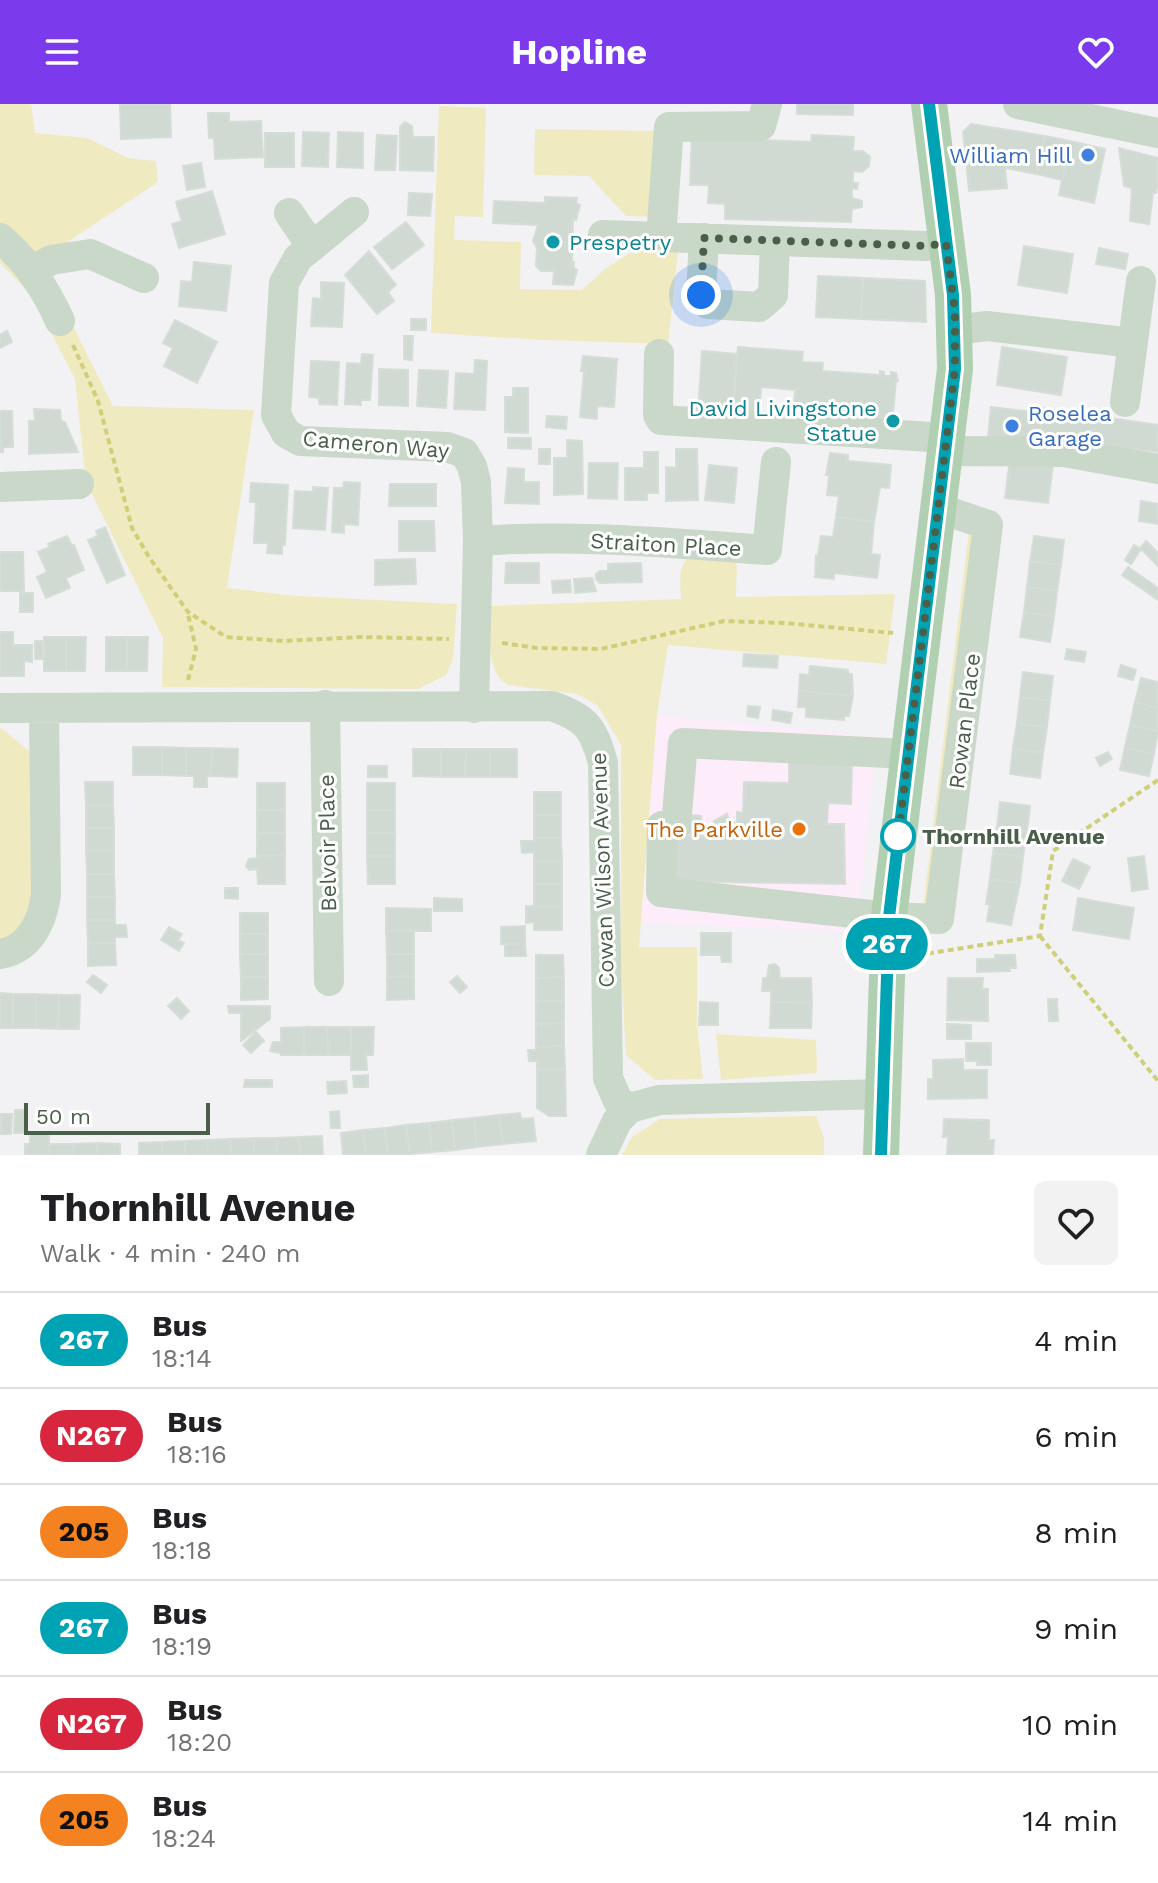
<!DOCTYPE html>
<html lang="en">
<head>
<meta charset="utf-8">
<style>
  body { margin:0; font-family:"Work Sans",sans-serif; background:#f2f2f2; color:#202124; height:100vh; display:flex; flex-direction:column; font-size:30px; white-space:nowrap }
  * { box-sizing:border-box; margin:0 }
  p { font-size:26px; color:#757577 }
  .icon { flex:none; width:44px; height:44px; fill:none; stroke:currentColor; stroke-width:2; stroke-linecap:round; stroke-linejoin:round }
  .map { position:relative; height:1051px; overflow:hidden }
  .drawer { display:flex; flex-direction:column; background:#fff; flex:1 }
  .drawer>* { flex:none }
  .badge { padding:0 16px; border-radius:26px; font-size:28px; line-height:52px }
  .scale { position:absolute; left:24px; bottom:20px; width:186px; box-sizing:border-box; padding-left:8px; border:4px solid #495f49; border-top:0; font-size:22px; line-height:28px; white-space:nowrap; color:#495f49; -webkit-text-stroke:6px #fff; paint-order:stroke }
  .you { position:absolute; width:40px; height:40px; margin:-20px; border:6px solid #fff; border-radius:50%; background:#1a73e8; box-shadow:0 0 0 12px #1a73e833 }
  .map>.badge { position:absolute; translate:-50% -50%; box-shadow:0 0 0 4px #fff }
  .round { display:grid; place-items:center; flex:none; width:84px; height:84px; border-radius:12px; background:#f2f2f2 }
  .head { display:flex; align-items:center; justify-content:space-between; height:136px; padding:0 40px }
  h1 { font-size:38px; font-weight:700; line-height:60px }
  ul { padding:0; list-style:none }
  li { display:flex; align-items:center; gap:24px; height:96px; padding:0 40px; border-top:2px solid #e0e0e0 }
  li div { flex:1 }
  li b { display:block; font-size:30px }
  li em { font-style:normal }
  li .badge { min-width:88px; font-weight:700; text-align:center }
  header { display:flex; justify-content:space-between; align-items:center; height:104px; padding:0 40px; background:#7c3aed; color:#fff; font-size:36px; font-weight:700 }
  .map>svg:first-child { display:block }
  .commercial { fill:#fdecf9 }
  .green { fill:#f0eac1 }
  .building { fill:#d0d9d2; stroke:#d5ddd7; stroke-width:2 }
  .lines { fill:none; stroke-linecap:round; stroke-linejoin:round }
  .path { stroke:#cfcf78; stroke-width:4; stroke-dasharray:6 4; stroke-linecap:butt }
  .minor { stroke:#c9d8c8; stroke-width:30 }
  .major { stroke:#b1d0b1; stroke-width:36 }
  .line-casing { stroke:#fff; stroke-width:18 }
  .line { stroke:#00a3b4; stroke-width:12 }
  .walk { stroke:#495f49; stroke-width:8; stroke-dasharray:0 14.4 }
  .shop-dot { fill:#3f7fe0; stroke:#fff; stroke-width:3 }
  .culture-dot { fill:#0f9aa8; stroke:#fff; stroke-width:3 }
  .food-dot { fill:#e8710a; stroke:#fff; stroke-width:3 }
  .stop-dot { fill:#fff; stroke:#00a3b4; stroke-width:4 }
  .labels { text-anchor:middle; stroke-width:6; stroke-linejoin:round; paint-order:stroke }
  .shop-label { font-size:22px; fill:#366cbe; stroke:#fff; text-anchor:end }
  .culture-label { font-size:22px; fill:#0d838f; stroke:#fff; text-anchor:start }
  .street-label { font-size:22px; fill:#495f49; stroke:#fff }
  .food-label { font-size:22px; fill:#c56008; stroke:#fff; text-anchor:end }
  .stop-label { font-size:22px; font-weight:bold; fill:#495f49; stroke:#fff; text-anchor:start }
</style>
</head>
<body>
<header><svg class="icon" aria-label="menu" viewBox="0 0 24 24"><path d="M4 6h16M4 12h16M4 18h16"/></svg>Hopline<svg class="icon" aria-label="heart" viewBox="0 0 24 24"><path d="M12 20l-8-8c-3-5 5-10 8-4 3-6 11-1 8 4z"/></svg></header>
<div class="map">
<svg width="1158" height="1051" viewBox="0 0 1158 1051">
  <rect width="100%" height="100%" fill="#f2f1f4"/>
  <path class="commercial" d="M657 611 877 633 857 828 640 819Z"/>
  <path class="green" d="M0 0H31L35 29 87 34 128 54 156 57 158 78 40 156 113 302 254 306 227 484 296 492 457 500 453 555 446 571 418 585 162 583 163 534 86 378 75 275 33 193 0 159Z
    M439 2 486 4 483 113 455 112 454 136 521 138 520 185 582 186 606 164 634 147 678 148 668 240 543 236 431 229Z
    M535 25 656 27 655 113 626 112 589 72 534 71Z
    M969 427 974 429 932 795 923 804Z
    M687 455 735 458 737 462 736 493 895 490 886 560 668 541 657 611 639 843H697V920L703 975 655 976 626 951 621 863V641L598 602 577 590 508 581C484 568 491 526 490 502L681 495C681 481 677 466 687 455Z
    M0 623 34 651 33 816 0 839Z
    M716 930 816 936 817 969 721 976Z
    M816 1012 824 1034V1051H622L632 1033 660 1015Z"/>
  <path class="building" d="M120 0H170L171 33 121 35Z
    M797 0H853V11L797 10Z
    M208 9H229V18L261 17 263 53 215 55 214 34H209Z
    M405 18 412 22 413 33H434L433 67 400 66V23Z
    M971 20 1045 32 1037 70 1005 64 1007 84 969 87 963 28Z
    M303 28 329 29 328 63 302 62Z
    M338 28 363 29V64L337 63Z
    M265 29H294V63H265Z
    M692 30 762 36 811 38 812 31 854 33 853 47H863L870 53 869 62 862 68 853 67V79H858L857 85 852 84V94L862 97V103L852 105 851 118 725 115V100L708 99 709 81H690Z
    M377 31 397 32 395 66H375Z
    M1045 32 1070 37 1062 76 1037 70Z
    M1070 37 1105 45 1094 99 1059 91Z
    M1119 44 1158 54V80L1156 89H1153L1149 120 1130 117 1132 84 1124 82Z
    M201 59 205 83 187 86 183 62Z
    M212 87 225 130 179 144 172 120 182 117 176 98Z
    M409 89 432 90 430 112 408 111Z
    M545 93 577 94 576 99 580 101 576 116H573L572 158H574V164L577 166 573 181 553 180 554 167H541L536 162 537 144 533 137 538 121 493 119 494 97 545 99Z
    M406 118 424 141 392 165 374 143Z
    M1024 142 1073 150 1067 189 1018 181Z
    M1099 144 1128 150 1125 165 1096 160Z
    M369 147 396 181 388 188 394 197 377 210 345 171Z
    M194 158 231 162 226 207 179 202 181 177 192 178Z
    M818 172 863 174 861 215 816 213Z
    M863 174 925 177 926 218 861 215Z
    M321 178 344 179 342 223 311 222 313 194 321 195Z
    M411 215H426V226H411Z
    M175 216 217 238 197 279 164 262 173 244 163 239Z
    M7 227 12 238 0 244V231Z
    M404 232H413L412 256 404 255Z
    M738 243 803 248 802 258 823 259 822 267 880 271V267L884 268V272H891V268L896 269 898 277H896L892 321 793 315 795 286 761 283 759 311 733 309Z
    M1002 243 1067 253 1061 291 997 281Z
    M702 247 737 250 733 309 698 306Z
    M362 250 373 251 370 296H361V301L345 300 347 259 361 260Z
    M583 252 617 255 614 303 597 302V315L580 313 584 267H581Z
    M475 256 487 257 485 306 454 305 456 269 474 270Z
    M311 257 339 258 337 301 319 300V294L309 293Z
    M379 265 408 266V302L379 301Z
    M419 266 448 267 446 304 417 302Z
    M513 284H528V329L505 328V293H513Z
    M991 303 1042 309 1039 338 988 333Z
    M1042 304 1158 321V348L1040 333Z
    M34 305 60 306 61 317 65 318 78 348 29 350V317H35Z
    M0 307H12L13 343H3V348H0Z
    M547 312 567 313 566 325 546 323Z
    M508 334H531V345L508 344Z
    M567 336 582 337 583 390 554 391V354H567Z
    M539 345H550V360H539Z
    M676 345H697L698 396 666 397V363L676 364Z
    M644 348H658V389H647V396H625V364H644Z
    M830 349 848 351V357L891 361 889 384 880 383 874 418 836 413 839 392 827 391 829 371H826Z
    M1010 355 1053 361 1048 399 1005 394Z
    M589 359H618L617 395 588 394Z
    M709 361 737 364 734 399 705 396Z
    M508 364 524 365V378H539V400L505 399Z
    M344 378 360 379 358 421 344 420V429L332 428 334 384H343Z
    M251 379 288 381 285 441H282V450L267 449 268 439H254L256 398H250Z
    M390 380H436V402H389Z
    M313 383 328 384 325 426 293 424 295 387 313 388Z
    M1141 397 1158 400V420L1139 417Z
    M836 413 874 418 871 450 880 451 877 474 834 469V475L815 473 816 451H818L821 432 833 433Z
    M399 417H434L435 447H399Z
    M105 423 125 471 107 479 88 436 98 432 96 427Z
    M67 432 72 442 74 441 84 466 66 474 70 484 46 494 37 473 47 468 38 448 50 443 48 440Z
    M1034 432 1064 436 1061 461 1030 457Z
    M1146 437 1158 449V462L1140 444Z
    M1134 441 1141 445 1131 460 1125 456Z
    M0 448H23L24 487H0Z
    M415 455 416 480 375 481V456Z
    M1030 457 1061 461 1057 487 1027 483Z
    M506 459H539V479H505Z
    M641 459 642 478 600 479 596 475V470L600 467H608V460Z
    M1128 463 1158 484V496L1122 471Z
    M592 474 596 487 575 489 574 475Z
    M570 476 571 488 553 489 552 477Z
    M1027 483 1057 487 1054 513 1024 508Z
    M20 489H33V508H20Z
    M1024 508 1054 513 1050 538 1020 533Z
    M0 528H13V541H32V558L24 557V572H0Z
    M44 533H66V567H44Z
    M66 533H86L85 567H66Z
    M106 533H127V567H106Z
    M127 533H148L147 567H127Z
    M35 537H43V555H35Z
    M1067 545 1086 548 1084 558 1065 555Z
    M744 550 778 552 777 564 743 562Z
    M1121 561 1136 566 1133 576 1118 572Z
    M810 562 848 566V570H852L853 592 799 587 800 570 809 571Z
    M1023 568 1053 572 1050 597 1020 593Z
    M1141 574 1158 578V604L1135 598Z
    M799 587 853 592 849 612H844V616L806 613V603H798Z
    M1020 593 1050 597 1047 623 1017 619Z
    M1135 598 1158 604V627L1130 621Z
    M748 602 760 603 758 614 747 612Z
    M773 606 792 609 790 619 772 616Z
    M1017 619 1047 623 1043 649 1013 644Z
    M1130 621 1158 627 1154 650 1125 643Z
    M133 643H162V671H133Z
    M162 643 186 644V672L162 671Z
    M1125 643 1154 650 1149 672 1120 666Z
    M186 644H212L211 672H207V683H194V672H186Z
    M212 644 238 645 237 673 211 672Z
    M1013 644 1043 649 1040 674 1010 670Z
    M413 645H441V673L413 672Z
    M441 645H466L465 673H441Z
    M466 645H490V673H465Z
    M490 645H517V673H490Z
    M1108 648 1112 655 1100 662 1096 654Z
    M789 655 852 661 851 700 828 699 827 720H844L845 780 668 777 669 731 690 732V711L701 712 702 732 708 733V727L716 724 714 717 727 710 730 718 737 719V708L743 709 744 678 789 679Z
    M368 662H387V673H368Z
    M85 678H113V701H86Z
    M257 679H285V706H257Z
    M367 679H395V706H367Z
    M534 688H561V711H534Z
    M1000 698 1030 702 1027 727 997 723Z
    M86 701H113L114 724H86Z
    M257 706H285V729H257Z
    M367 706H395V729H367Z
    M534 711H561V734H534Z
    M997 723 1027 727 1023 753 993 749Z
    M86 724H114V747H86Z
    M257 729H285V751L257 752Z
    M367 729H395V752H367Z
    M534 734H561L562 757H534V748L522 749 521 737H534Z
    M86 747H114V770H87Z
    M993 749 1023 753 1020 779 990 775Z
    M285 751V780H258L257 765 249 766 246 762 249 755 258 754 257 752Z
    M367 752H395V780H368Z
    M1144 752 1148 785 1132 787 1128 754Z
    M1073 755 1090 763 1079 785 1062 777Z
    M534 757H562V780H534Z
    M87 770H114L115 793H87Z
    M990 775 1020 779 1011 821 987 817 990 800H986Z
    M534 780H562V803H534Z
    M225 784H238V795L225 794Z
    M87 793H115V816H87Z
    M434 794 462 795V807H434Z
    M1078 794 1134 804 1129 835 1073 826Z
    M526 802 562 803V826H534V818L526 819Z
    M386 804 431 805V827H386Z
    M240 809H268V830H240Z
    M87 816H115V821H126L127 833H115V839H88Z
    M525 822V840H501V823Z
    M169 823 182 830 178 836 184 839 179 847 161 836Z
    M414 826V850H387L386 827Z
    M701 829H731V858H722L721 851H701Z
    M240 830H268V850H240Z
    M88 839H115L116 861 88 862Z
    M505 840H525L526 852H505Z
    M240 850H268V873H241Z
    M387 850H414V872L387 873Z
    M536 851H563L564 873 536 874Z
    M995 851H1015L1016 864H1010V867L977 868V855H995Z
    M775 860 779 864 780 874H811L812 899 771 898V887H762L763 874H767L769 861Z
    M93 871 107 881 101 889 87 878Z
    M414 872V895L387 896V873Z
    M457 872 467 883 460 889 450 878Z
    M241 873H268V895L241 896Z
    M564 873V897H536V874Z
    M948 874H983L982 885H988V917L947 916Z
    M0 889 13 890V924H0Z
    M13 890H36V924H13Z
    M36 890 59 891 58 925 36 924Z
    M59 891H80L79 925H58Z
    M177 894 189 907 181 915 168 902Z
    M1048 895H1057L1058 917H1049Z
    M536 897H564V919L536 920Z
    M700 898 718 899V921H699Z
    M771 898 812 899 811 924H770Z
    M228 902H270V915L241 937V909H229Z
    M564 919V942L536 943V920Z
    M947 920 971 921V935H947Z
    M304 923H327L328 951H304Z
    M304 923V951H281V949L270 947 273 938H281V924Z
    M327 923H351V951H328Z
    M351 923H374L373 951H366L367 966H351Z
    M256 928 264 937 251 949 243 941Z
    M966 939H991V961H977V957H966Z
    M564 942 565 965H537V957H529L528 946H536V943Z
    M963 955V966H987V994L928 995V975H933V956Z
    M537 965H565L566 1012H549L537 1004Z
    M368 971V983H354L353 972Z
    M245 976H272V983H244Z
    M346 977 347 989 328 990 327 978Z
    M15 1006H27V1029H14Z
    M339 1007 340 1024H331L330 1008Z
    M520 1009 521 1015 533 1014 536 1037 503 1040 499 1011Z
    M1 1010H12L11 1030H1Z
    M499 1011 503 1040 477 1043 474 1014Z
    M474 1014 477 1043 455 1046 452 1016Z
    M944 1015 989 1016V1036H994L993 1051H947L948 1033H943Z
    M452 1016 455 1046 432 1048 429 1019Z
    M429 1019 432 1048 410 1050 406 1021Z
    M406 1021 410 1050 388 1051 385 1024Z
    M385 1024 388 1051H366L363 1026Z
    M363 1026 366 1051H343L341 1029Z
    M30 1028H49V1051H25V1040H30Z
    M322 1032 323 1051H300L299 1033Z
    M299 1033 300 1051H277L276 1034Z
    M254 1034H276L277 1051H254Z
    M254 1034V1051H231L230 1035Z
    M230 1035 231 1051H208L207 1036Z
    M207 1036 208 1051H185V1037Z
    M185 1037V1051H162V1038Z
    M162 1038V1051H139V1039Z
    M97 1039 120 1040V1051H97Z
    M97 1039V1051H73V1040Z
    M49 1040H73V1051H49Z"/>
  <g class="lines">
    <path class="path" d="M73 241 98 297 132 424 149 453 188 508 226 533 284 537 360 533 449 535
      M502 539 537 544 601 545 724 517 785 519 893 529
      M188 576 196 545 188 510
      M1040 832 1158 977
      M918 851 1040 832 1053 747 1158 676"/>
    <path class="minor" d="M1018 0 1158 29
      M354 108 298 154 284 179 276 311 286 329 300 337 447 343 464 349 472 362 476 378 478 437 474 604
      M289 109 312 143
      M603 131 926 142 946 139
      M661 133 669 23 761 22 767 0
      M0 134C28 158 45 184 60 217
      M704 134 701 191 708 200 759 203 773 191 775 137
      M32 167 51 156 90 150 144 174
      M956 226 987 222 1133 239
      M659 250 658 311 661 316 947 334
      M1125 298 1141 177
      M946 347 1064 348 1158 365
      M0 383 79 380
      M478 437C574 430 671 439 767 446L776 358
      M325 601 329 877
      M0 604 552 602C586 614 594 624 603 659L608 974 618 997 630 1004 659 996 883 990
      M908 650 683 639 676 722H662L661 788 889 813 939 815 988 421 938 404
      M0 850C30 845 42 818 46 791L44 604
      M601 1051 617 1017 630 1004"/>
    <path class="major" d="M881 1051 889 813 955 265 953 191 929 0"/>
  </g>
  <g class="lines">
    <defs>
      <path id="line" d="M881 1051 889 813 955 265 953 191 929 0"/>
    </defs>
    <use href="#line" class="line-casing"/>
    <use href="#line" class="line"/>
    <path class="walk" d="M701 191 704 134 926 142 946 139 955 208V265L898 735V732"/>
  </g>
  <g class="shop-dot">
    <circle cx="1088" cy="51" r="8"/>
    <circle cx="1012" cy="322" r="8"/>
  </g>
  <g class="culture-dot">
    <circle cx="553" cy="138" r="8"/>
    <circle cx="893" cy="317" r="8"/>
  </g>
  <circle class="food-dot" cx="799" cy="725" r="8"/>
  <circle class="stop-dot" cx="898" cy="732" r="16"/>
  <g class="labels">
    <g class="shop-label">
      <text x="1072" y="59">William Hill</text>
      <text x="1028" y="317" text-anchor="start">Roselea<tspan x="1028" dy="25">Garage</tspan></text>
    </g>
    <g class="culture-label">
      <text x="569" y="146">Prespetry</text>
      <text x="877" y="312" text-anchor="end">David Livingstone<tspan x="877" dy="25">Statue</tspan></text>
    </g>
    <g class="street-label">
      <text transform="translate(376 340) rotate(5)" y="8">Cameron Way</text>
      <text transform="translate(666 440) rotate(3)" y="8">Straiton Place</text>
      <text transform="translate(964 617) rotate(-83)" y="8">Rowan Place</text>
      <text transform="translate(327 739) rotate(-91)" y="8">Belvoir Place</text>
      <text transform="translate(602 766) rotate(-92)" y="8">Cowan Wilson Avenue</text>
    </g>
    <g class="food-label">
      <text x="783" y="733">The Parkville</text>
    </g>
    <g class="stop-label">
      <text x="922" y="740">Thornhill Avenue</text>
    </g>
  </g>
</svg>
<div class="scale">50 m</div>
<div class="you" style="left:701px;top:191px"></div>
<b class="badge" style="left:887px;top:840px;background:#00a3b4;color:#fff">267</b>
</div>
<section class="drawer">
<div class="head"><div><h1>Thornhill Avenue</h1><p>Walk · 4 min · 240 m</p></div><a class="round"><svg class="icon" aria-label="heart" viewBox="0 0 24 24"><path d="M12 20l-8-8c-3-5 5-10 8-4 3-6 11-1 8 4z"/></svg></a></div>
<ul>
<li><span class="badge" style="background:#00a3b4;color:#fff">267</span><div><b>Bus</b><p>18:14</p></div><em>4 min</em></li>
<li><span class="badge" style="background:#d7263d;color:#fff">N267</span><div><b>Bus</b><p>18:16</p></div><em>6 min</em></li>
<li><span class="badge" style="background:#f58220;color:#111">205</span><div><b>Bus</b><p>18:18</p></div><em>8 min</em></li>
<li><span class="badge" style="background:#00a3b4;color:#fff">267</span><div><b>Bus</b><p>18:19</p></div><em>9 min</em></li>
<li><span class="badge" style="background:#d7263d;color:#fff">N267</span><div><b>Bus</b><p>18:20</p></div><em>10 min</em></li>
<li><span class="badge" style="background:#f58220;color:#111">205</span><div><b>Bus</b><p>18:24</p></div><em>14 min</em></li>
</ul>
</section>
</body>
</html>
